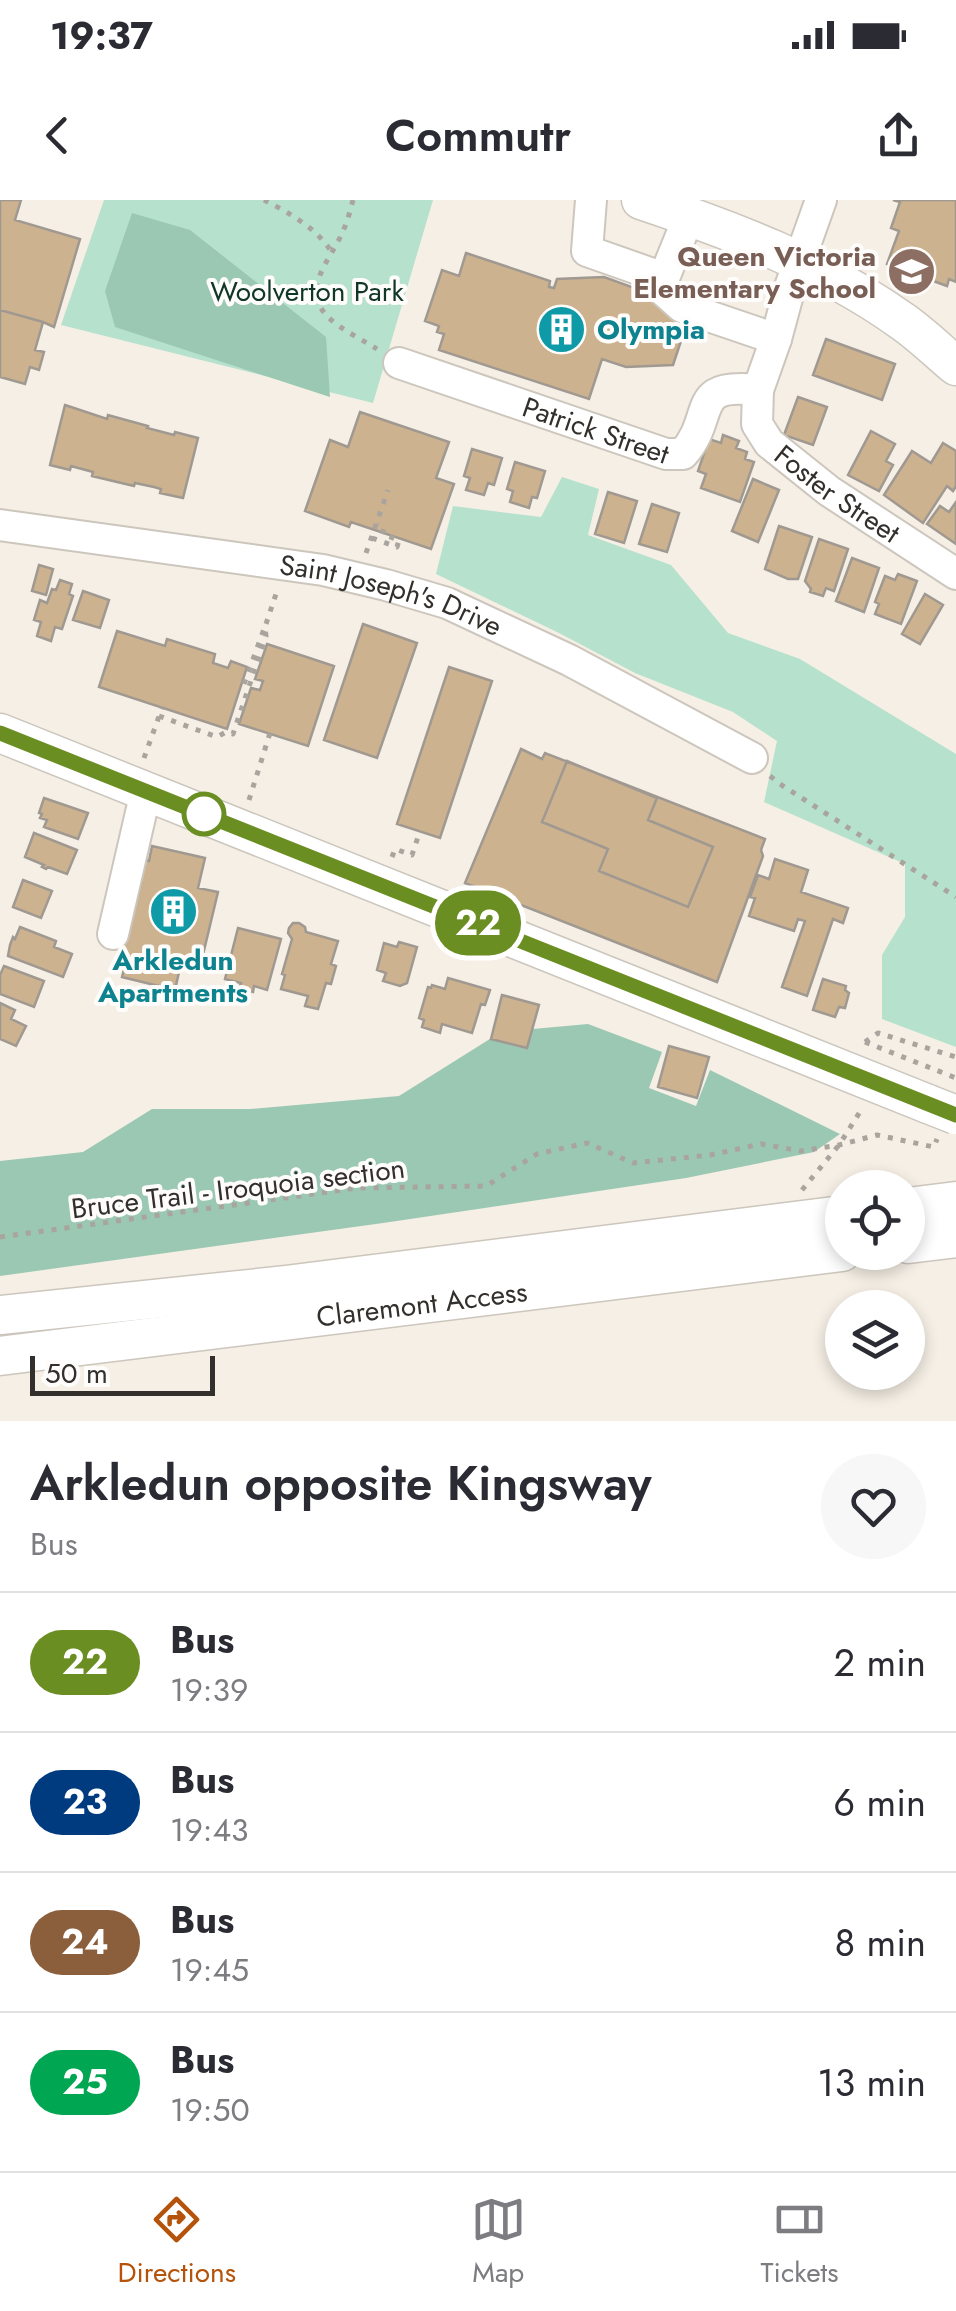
<!DOCTYPE html>
<html lang="en">
<head>
<meta charset="utf-8">
<style>
  body { margin:0; font-family:Jost,sans-serif; background:#f7f7f7; color:#2b2b33; height:100vh; display:flex; flex-direction:column; font-size:38px; white-space:nowrap }
  * { box-sizing:border-box; margin:0 }
  p { font-size:32px; color:#7c7c81 }
  .icon { flex:none; width:55px; height:55px; fill:none; stroke:currentColor; stroke-width:2; stroke-linecap:round; stroke-linejoin:round }
  .map { position:relative; height:1221px; overflow:hidden }
  .sheet { display:flex; flex-direction:column; background:#fff; flex:1 }
  .sheet>* { flex:none }
  .badge { padding:0 20px; border-radius:32px; font-size:35px; line-height:65px }
  .tools { position:absolute; left:825px; top:970px; display:grid; gap:20px }
  .tools a { display:grid; place-items:center; width:100px; height:100px; border-radius:50%; background:#fff; box-shadow:0 5px 15px #0003; font-size:50px }
  .scale { position:absolute; left:30px; bottom:25px; width:185px; box-sizing:border-box; padding-left:10px; border:5px solid #322f2c; border-top:0; font-size:28px; line-height:35px; white-space:nowrap; color:#322f2c; -webkit-text-stroke:8px #fefdfb; paint-order:stroke }
  .map>.badge { position:absolute; translate:-50% -50%; box-shadow:0 0 0 5px #fff }
  .round { display:grid; place-items:center; flex:none; width:105px; height:105px; border-radius:52px; background:#f7f7f7 }
  .head { display:flex; align-items:center; justify-content:space-between; height:170px; padding:0 30px }
  h1 { font-size:48px; font-weight:600; line-height:75px }
  ul { padding:0; list-style:none }
  li { display:flex; align-items:center; gap:30px; height:140px; padding:0 30px; border-top:2px solid #e1e1e2 }
  li div { flex:1 }
  li b { display:block; font-size:38px }
  li em { font-style:normal }
  li .badge { min-width:110px; font-weight:700; text-align:center }
  .status { display:flex; justify-content:space-between; align-items:center; height:70px; padding:0 50px; background:#fff; direction:ltr }
  .status svg { height:28px; fill:currentColor }
  header { display:flex; justify-content:space-between; align-items:center; height:130px; padding:0 30px; background:#fff; font-size:45px; font-weight:600 }
  .tabs { display:flex; justify-content:space-around; align-items:center; height:140px; border-top:2px solid #e1e1e2; background:#fff; font-size:28px; color:#7c7c81 }
  .tabs a { display:grid; justify-items:center; gap:5px }
  .tabs .selected { color:#b45309 }
  .map>svg:first-child { display:block }
  .green { fill:#b6e1cc }
  .forest { fill:#9bc8b3 }
  .building { fill:#ccb28f; stroke:#a09991; stroke-width:2.5 }
  .lines { fill:none; stroke-linecap:round; stroke-linejoin:round }
  .minor-casing { stroke:#ccc6bd; stroke-width:34 }
  .major-casing { stroke:#ccc6bd; stroke-width:41 }
  .path { stroke:#a9a49d; stroke-width:5; stroke-dasharray:5 8; stroke-linecap:butt }
  .minor { stroke:#fff; stroke-width:30 }
  .major { stroke:#fff; stroke-width:38 }
  .major-bridge-casing { stroke:#ccc6bd; stroke-width:41; stroke-linecap:butt }
  .major-bridge { stroke:#fff; stroke-width:38 }
  .line-casing { stroke:#fff; stroke-width:22 }
  .line { stroke:#6b8e23; stroke-width:15 }
  .stop-dot { fill:#fff; stroke:#6b8e23; stroke-width:5 }
  .labels { text-anchor:middle; stroke-width:8; stroke-linejoin:round; paint-order:stroke }
  .education-label { font-size:28px; font-weight:bold; fill:#785e54; stroke:#fefdfb; text-anchor:end }
  .park-label { font-size:28px; fill:#0f3627; stroke:#fefdfb }
  .culture-label { font-size:28px; font-weight:bold; fill:#0d838f; stroke:#fefdfb; text-anchor:start }
  .street-label { font-size:28px; fill:#322f2c; stroke:#fefdfb }
</style>
</head>
<body>
<div class="status"><b>19:37</b><svg viewBox="0 0 49 12"><path d="M0 12V9h3v3zM5 12V6h3v6zM10 12V3h3v9zM15 12V0h3v12zM26 1h20v11H26zM47 4h2v5h-2z"/></svg></div>
<header><svg class="icon" aria-label="back" viewBox="0 0 24 24"><path d="M15 5l-7 7 7 7"/></svg>Commutr<svg class="icon" aria-label="share" viewBox="0 0 24 24"><path d="M12 15V3M7 8l5-5 5 5M5 13v7h14v-7"/></svg></header>
<div class="map">
<svg width="956" height="1221" viewBox="0 0 956 1221">
  <rect width="100%" height="100%" fill="#f5efe5"/>
  <path class="green" d="M104 0H433L373 203 61 125Z
    M562 277 599 289 588 335 671 365 728 433 800 459 956 554V847L882 819V755L905 717V664L764 602 777 541 733 512 635 473 559 433 436 374 453 306 541 317Z"/>
  <path class="forest" d="M132 13 190 30 326 137 330 197 115 127 105 91Z
    M588 824 662 852 649 888 696 906 710 870 840 934 814 952 686 978 383 1023 0 1076V961L83 952 152 909H250L399 896 501 832Z"/>
  <path class="building" d="M0 0H21L15 20 80 39 54 127 43 122 0 110Z
    M893 0H956V82L949 79 947 86 887 64 899 31 891 28 900 2Z
    M466 53 550 81 549 87 554 88 557 79 604 77 651 94 687 123 673 165 626 167 602 159 589 199 439 150 444 134 437 132 439 126 425 121 442 70 459 76Z
    M0 110 43 122 35 150 44 152 39 170 30 167 25 184 0 177Z
    M826 139 895 164 882 200 813 175Z
    M798 197 827 207 813 245 784 235Z
    M65 205 107 219 108 215 148 226 147 228 174 235 175 232 198 238 183 298 160 293 161 289 154 287 135 283 134 286 92 276 93 272 71 266 70 270 50 265Z
    M360 212 449 242 436 278 454 284 431 349 351 322 349 327 305 311 330 240 348 247Z
    M871 231 895 244 886 261 893 265 879 291 848 275Z
    M723 235 739 241 736 248 747 252 745 259 754 262 740 302 701 288 706 274 698 271 709 239 721 243Z
    M943 243 956 251V286L953 291 947 286 923 323 884 295 912 251 931 263Z
    M472 249 502 258 494 285 488 283 484 295 466 290 470 278 464 276Z
    M515 262 545 271 537 298 532 297 529 308 510 302 513 291 507 289Z
    M753 279 779 290 758 342 732 331Z
    M608 292 637 301 624 343 595 334Z
    M956 302V344L927 324 940 306 949 312Z
    M652 304 679 313 667 352 639 344Z
    M779 326 812 337 798 379H788L765 369Z
    M819 339 848 349 834 391 826 388 823 396 810 392 811 389 805 381Z
    M852 358 879 368 864 412 836 401Z
    M39 365 53 369 46 395 32 391Z
    M898 374 917 381 901 424 875 414 879 404 875 402 885 376 895 380Z
    M60 380 72 384 69 394 73 396 62 429 55 427 51 441 37 436 41 422 34 420 40 400 47 403 52 389 56 390Z
    M83 391 109 400 100 428 73 420Z
    M925 394 943 405 920 444 902 434Z
    M363 424 417 443 377 558 324 540Z
    M117 431 165 446 167 439 215 454 213 463 228 468 231 461 247 467 227 529 99 487Z
    M267 444 334 466 308 546 239 524 251 488 260 490 263 481 255 479Z
    M449 467 492 481 440 638 397 624Z
    M521 549 542 559 545 553 765 639 761 650 763 656 717 782 465 683Z
    M567 561 657 598 648 620 713 647 688 707 599 671 608 649 542 622Z
    M44 598 88 613 78 639 44 627 47 620 40 618 42 614 39 613Z
    M34 633 77 650 67 674 48 667 46 669 42 667 44 665 25 657Z
    M152 646 205 658 198 688 218 692 201 763 182 759 175 790 122 777 127 759 117 757 123 731 129 732 141 683 136 682 141 659 149 661Z
    M775 659 808 670 801 692 848 708 843 723 833 719 807 796 782 787 805 721 798 719 794 731 749 716 755 698 750 697 758 675 769 679Z
    M23 680 52 691 41 718 13 707Z
    M293 723H299L305 727 306 732 338 741 331 764 336 766 331 784 326 783 318 809 305 806 308 796 281 789 285 775 282 774 292 739 288 733 289 728Z
    M20 727 56 741 54 747 72 754 63 777 8 756 10 745 13 737 15 739Z
    M238 728 281 739 267 790 254 786 253 792 239 788 241 783 225 779Z
    M399 742 417 747 407 783 400 786 383 781 386 773 377 770 384 743 397 747Z
    M4 766 44 781 34 807 0 794V775Z
    M448 778 490 790 485 805 481 804 472 833 442 824 440 833 422 827 424 820 419 818 428 787 431 788 432 785 445 789Z
    M823 779 846 786 845 790 849 793 845 808 839 807 835 817 813 810Z
    M502 795 539 805 527 848 491 839Z
    M0 803 15 810 11 819 26 826 16 846 0 839Z
    M669 846 709 857 697 898 658 887Z"/>
  <g class="lines">
    <defs>
      <g id="minor">
        <path d="M591 0 587 51 664 78"/>
        <path id="s1" d="M821 0 790 87 776 139 758 190 757 224 769 243 829 291 956 374"/>
        <path d="M689 16 664 78V91L682 107 776 139"/>
        <path id="s2" d="M399 163 666 254H683C717 215 688 182 758 190"/>
        <path id="s3" d="M0 325 323 370 386 385 447 403 569 460 752 558"/>
        <path d="M113 734 146 591"/>
      </g>
      <g id="major">
        <path d="M641 0C731 30 824 65 902 121 921 134 938 151 956 166"/>
        <path d="M0 533 928 904"/>
        <path d="M908 1007 956 1001"/>
        <path d="M908 1044 956 1038"/>
        <path d="M0 1115 287 1085 842 1015"/>
        <path id="s4" d="M0 1156 842 1052"/>
      </g>
    </defs>
    <use href="#minor" class="minor-casing"/>
    <use href="#major" class="major-casing"/>
    <path class="path" d="M264 0C288 12 316 28 331 51
      M353 0C350 10 348 21 343 31 331 60 299 89 329 118 342 130 361 139 377 149
      M372 338 397 347 399 340 382 334 384 329 377 324
      M366 353 388 290
      M244 484 264 429
      M159 516 217 537 226 532 233 534 266 436 265 427 277 391
      M144 558 162 508
      M770 576 780 584 956 697
      M249 600 270 533
      M392 657 395 649 412 655 420 631
      M865 842 956 878
      M865 842 878 833 956 857
      M874 988 888 986
      M802 990 839 945 863 907
      M0 1037 357 988 486 986 537 954 587 943 633 963 710 955 761 944 801 951 839 945 877 935 934 947 937 939"/>
    <use href="#minor" class="minor"/>
    <use href="#major" class="major"/>
    <defs>
      <path id="major-bridge" d="M928 904 956 915"/>
    </defs>
    <use href="#major-bridge" class="major-bridge-casing"/>
    <use href="#major-bridge" class="major-bridge"/>
  </g>
  <g class="lines">
    <defs>
      <path id="line" d="M0 533 956 915"/>
    </defs>
    <use href="#line" class="line-casing"/>
    <use href="#line" class="line"/>
  </g>
  <defs>
    <symbol id="school-disc" viewBox="-11 -11 22 22"><circle r="9.5" fill="#8d6e63" stroke="#fefdfb"/><path d="M0-5L7-2L0 1L-7-2ZM-4 1L0 2.5L4 1V4Q0 6-4 4Z" fill="#fff"/></symbol>
    <symbol id="building-disc" viewBox="-11 -11 22 22"><circle r="9.5" fill="#0f9aa8" stroke="#fefdfb"/><path d="M-4-6H4V6H1V3H-1V6H-4ZM-2.5-4.3h1.7v1.8h-1.7ZM.8-4.3h1.7v1.8H.8ZM-2.5-1h1.7V.8h-1.7ZM.8-1h1.7V.8H.8Z" fill="#fff"/></symbol>
  </defs>
  <g fill-rule="evenodd">
    <use href="#school-disc" x="884" y="44" width="55" height="55"/>
    <use href="#building-disc" x="534" y="102" width="55" height="55"/>
    <use href="#building-disc" x="146" y="684" width="55" height="55"/>
  </g>
  <circle class="stop-dot" cx="204" cy="614" r="20"/>
  <g class="labels">
    <g class="education-label">
      <text x="876" y="66">Queen Victoria<tspan x="876" dy="32">Elementary School</tspan></text>
    </g>
    <g class="park-label">
      <text x="307" y="101">Woolverton Park</text>
    </g>
    <g class="culture-label">
      <text x="597" y="139">Olympia</text>
      <text x="173" y="770" text-anchor="middle">Arkledun<tspan x="173" dy="32">Apartments</tspan></text>
    </g>
    <g class="street-label">
      <text dy="10" stroke="none"><textPath href="#s2" startOffset="208">Patrick Street</textPath></text>
      <text dy="10" stroke="none"><textPath href="#s1" startOffset="342">Foster Street</textPath></text>
      <text dy="10" stroke="none"><textPath href="#s3" startOffset="398">Saint Joseph's Drive</textPath></text>
      <text transform="translate(238 988) rotate(-7)" y="10">Bruce Trail - Iroquoia section</text>
      <text dy="10" stroke="none"><textPath href="#s4" startOffset="425">Claremont Access</textPath></text>
    </g>
  </g>
</svg>
<div class="tools">
<a><svg class="icon" aria-label="locate" viewBox="0 0 24 24"><circle cx="12" cy="12" r="6"/><path d="M12 2v4M12 18v4M2 12h4M18 12h4"/></svg></a>
<a><svg class="icon" aria-label="layers" viewBox="0 0 24 24"><path d="M12 4l9 5-9 5-9-5zM3 14l9 5 9-5"/></svg></a>
</div>
<div class="scale">50 m</div>
<b class="badge" style="left:478px;top:723px;background:#6b8e23;color:#fff">22</b>
</div>
<section class="sheet">
<div class="head"><div><h1>Arkledun opposite Kingsway</h1><p>Bus</p></div><a class="round"><svg class="icon" aria-label="heart" viewBox="0 0 24 24"><path d="M12 20l-8-8c-3-5 5-10 8-4 3-6 11-1 8 4z"/></svg></a></div>
<ul>
<li><span class="badge" style="background:#6b8e23;color:#fff">22</span><div><b>Bus</b><p>19:39</p></div><em>2 min</em></li>
<li><span class="badge" style="background:#003b80;color:#fff">23</span><div><b>Bus</b><p>19:43</p></div><em>6 min</em></li>
<li><span class="badge" style="background:#8b5e3c;color:#fff">24</span><div><b>Bus</b><p>19:45</p></div><em>8 min</em></li>
<li><span class="badge" style="background:#00a651;color:#fff">25</span><div><b>Bus</b><p>19:50</p></div><em>13 min</em></li>
</ul>
</section>
<nav class="tabs">
<a class="selected"><svg class="icon" aria-label="directions" viewBox="0 0 24 24"><path d="M12 3l9 9-9 9-9-9zM9 14v-3h6M13 9l2 2-2 2"/></svg>Directions</a>
<a><svg class="icon" aria-label="map" viewBox="0 0 24 24"><path d="M3 6l6-2 6 2 6-2v14l-6 2-6-2-6 2zM9 4v14M15 6v14"/></svg>Map</a>
<a><svg class="icon" aria-label="tickets" viewBox="0 0 24 24"><path d="M3 7h18v10H3zM15 7v10"/></svg>Tickets</a>
</nav>
</body>
</html>
